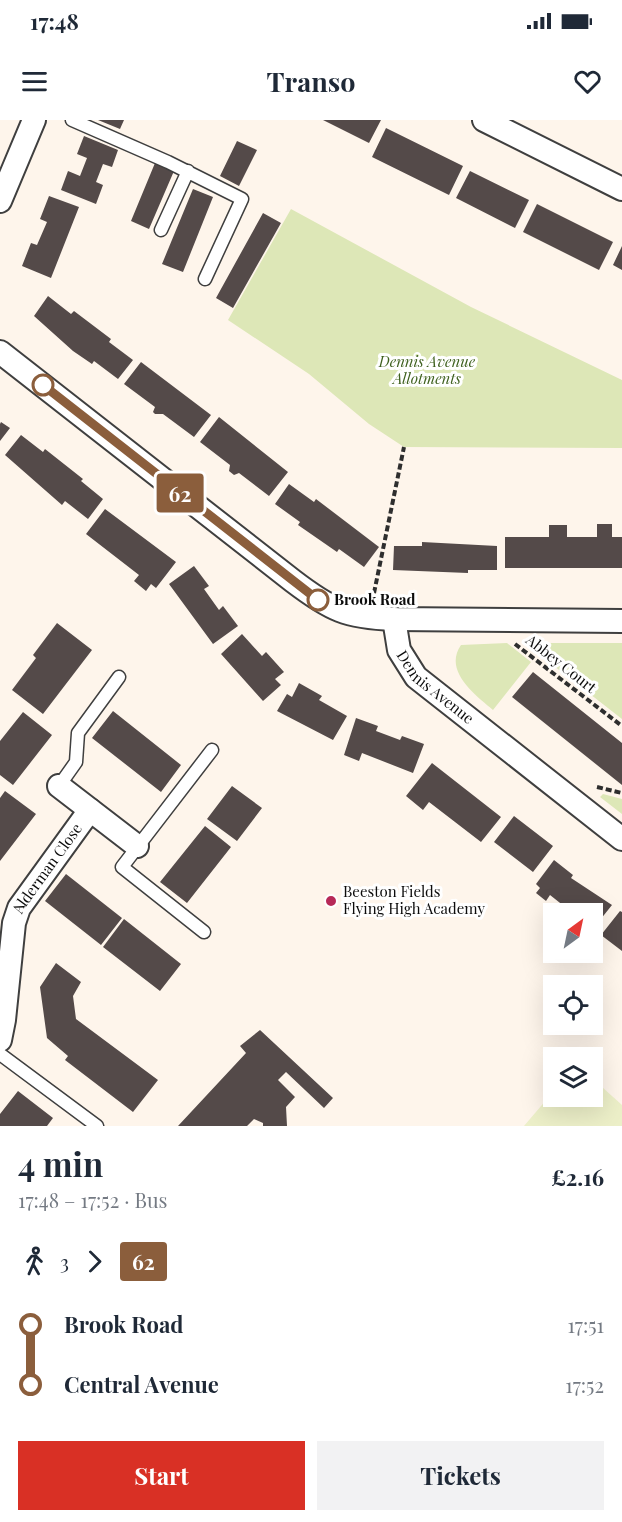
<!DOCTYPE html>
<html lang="en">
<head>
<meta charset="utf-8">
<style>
  body { margin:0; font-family:"Playfair Display",serif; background:#f2f2f3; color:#1f2937; height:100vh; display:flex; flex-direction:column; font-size:22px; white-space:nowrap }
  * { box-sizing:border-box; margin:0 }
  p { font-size:20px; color:#747a83 }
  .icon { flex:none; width:33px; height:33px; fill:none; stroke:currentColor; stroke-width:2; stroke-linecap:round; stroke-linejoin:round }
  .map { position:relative; height:1006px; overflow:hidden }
  .details { display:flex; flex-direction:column; background:#fff; flex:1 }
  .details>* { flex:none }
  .badge { padding:0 12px; border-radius:4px; font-size:21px; line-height:39px }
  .needle { width:39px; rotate:33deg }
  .controls { position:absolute; left:543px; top:783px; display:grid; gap:12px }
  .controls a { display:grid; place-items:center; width:60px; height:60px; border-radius:0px; background:#fff; box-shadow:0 6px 24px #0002; font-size:30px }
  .map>.badge { position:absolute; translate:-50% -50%; box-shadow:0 0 0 3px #fff }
  .legs { display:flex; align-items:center; gap:9px; height:66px; padding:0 18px; font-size:20px }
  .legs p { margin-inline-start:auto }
  .summary { display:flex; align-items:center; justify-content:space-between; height:102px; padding:0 18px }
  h1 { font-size:33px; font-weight:700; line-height:45px }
  .button { display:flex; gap:12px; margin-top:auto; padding:12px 18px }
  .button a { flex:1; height:69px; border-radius:0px; background:#d93025; color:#fff; font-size:24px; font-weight:700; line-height:69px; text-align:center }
  .button a+a { background:#f2f2f3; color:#1f2937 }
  ul { padding:0 18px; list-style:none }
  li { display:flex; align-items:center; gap:21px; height:60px; font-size:22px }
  li i { display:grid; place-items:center; width:9px; height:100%; margin:0 8px; background:currentColor }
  li i::after { content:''; width:15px; height:15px; margin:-8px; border:4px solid; border-radius:50%; background:#fff }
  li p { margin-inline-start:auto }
  li:first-child i { background:linear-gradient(#0000 50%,currentColor 0) }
  li:last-child i { background:linear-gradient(currentColor 50%,#0000 0) }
  .status { display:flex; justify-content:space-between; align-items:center; height:42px; padding:0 30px; background:#fff; direction:ltr }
  .status svg { height:16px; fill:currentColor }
  header { display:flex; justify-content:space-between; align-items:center; height:78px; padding:0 18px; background:#fff; font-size:27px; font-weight:700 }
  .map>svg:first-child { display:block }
  .green { fill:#dde7b7 }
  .pitch { fill:#ecefc8 }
  .building { fill:#544a49 }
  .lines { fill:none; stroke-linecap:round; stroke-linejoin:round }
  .lane-casing { stroke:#3f3f3f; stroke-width:15 }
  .street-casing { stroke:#3f3f3f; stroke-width:26 }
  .path { stroke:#2e2e2e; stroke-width:4; stroke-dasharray:6 3; stroke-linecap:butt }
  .lane { stroke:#fff; stroke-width:12 }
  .street { stroke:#fff; stroke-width:22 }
  .line-1-casing { stroke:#fff; stroke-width:14 }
  .line-1 { stroke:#8b5e3c; stroke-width:9 }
  .stop-1-dot { fill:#fff; stroke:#8b5e3c; stroke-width:3 }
  .poi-dot { fill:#b72957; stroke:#fff; stroke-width:2 }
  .labels { text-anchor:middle; stroke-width:6; stroke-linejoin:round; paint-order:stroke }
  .park-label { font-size:15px; font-style:italic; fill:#3f611f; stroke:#fff }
  .stop-label { font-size:15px; font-weight:bold; fill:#0c0c0c; stroke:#fff; text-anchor:start }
  .street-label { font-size:15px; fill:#0c0c0c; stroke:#fff }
  .poi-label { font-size:15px; fill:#0c0c0c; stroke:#fff; text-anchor:start }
</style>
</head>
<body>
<div class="status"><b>17:48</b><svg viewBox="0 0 49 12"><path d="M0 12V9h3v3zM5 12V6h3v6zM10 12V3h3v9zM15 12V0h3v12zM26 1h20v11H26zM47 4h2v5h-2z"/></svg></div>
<header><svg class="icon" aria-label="menu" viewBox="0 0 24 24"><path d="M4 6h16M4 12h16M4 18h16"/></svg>Transo<svg class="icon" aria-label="heart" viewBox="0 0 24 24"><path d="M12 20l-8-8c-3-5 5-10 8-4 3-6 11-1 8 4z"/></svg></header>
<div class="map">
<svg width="622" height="1006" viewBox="0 0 622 1006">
  <rect width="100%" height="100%" fill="#fef5eb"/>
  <path class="green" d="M291 89 471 187 622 260V328L404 327 369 304 309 254 228 200Z
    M507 523 531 542 493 590C475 575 443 551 461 525Z
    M534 523H622V599L531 528Z
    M603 674 622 679V694L600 677Z"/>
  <path class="pitch" d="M593 959 622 985V1006H524L553 972 554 976H592Z"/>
  <path class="building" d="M98 0H124L120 9Z
    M323 0H381L369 23Z
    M386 8 463 46 449 75 372 37Z
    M84 16 118 30 112 47 103 44 96 62 103 65 96 84 61 70 68 51 80 56 87 38 77 34Z
    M237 21 257 30 239 66 220 56Z
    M155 43 174 51 149 109 131 101Z
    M470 51 529 80 515 108 456 78Z
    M193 69 213 77 183 152 162 144Z
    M49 76 79 87 51 158 22 146 31 123 37 125 47 102 40 99Z
    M537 84 613 122 599 150 523 112Z
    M263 93 281 103 233 188 216 178Z
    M622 126V150L613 145Z
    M48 176 71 194 74 191 111 219 109 222 133 240 118 259 94 241 92 244 73 231 34 196Z
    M141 242 211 295 194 317 163 294H155L153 292 155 287 124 264Z
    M219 297 288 352 269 376 239 353 234 355 229 351 230 345 200 322Z
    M1 302 10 308 0 321V304Z
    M21 315 43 332 45 329 83 359 81 361 103 379 88 399 65 381 62 385 5 335Z
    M289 364 314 382 316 379 379 427 364 447 339 429 337 432 298 405 300 402 275 384Z
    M105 389 176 442 156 468 151 464 146 471 134 461 139 455 86 414Z
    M597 404H612V417H622V448H505V417H549V405H567V417H597Z
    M422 422 497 426V450H468V453L393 450 394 426H422Z
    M194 446 209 466 204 469 219 490 223 486 238 506 213 524 169 464Z
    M57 503 92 530 43 594 12 570 36 538 33 535Z
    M242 514 262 536 266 532 284 552 275 559 281 565 263 581 221 534Z
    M533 552 622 623V665L512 577Z
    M299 563 322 576 319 580 347 596 333 620 277 591 287 574 292 577Z
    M113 591 181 645 161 672 92 618Z
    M23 592 52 615 13 665 0 655V621Z
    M356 598 378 606 376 611 400 620 402 616 424 624 413 653 362 633 359 641 344 635Z
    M432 643 501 697 481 722 429 682 423 690 406 676Z
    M232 666 262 688 237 721 207 699Z
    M5 671 36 694 0 741V678Z
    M514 696 553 726 533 752 494 722Z
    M205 706 231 727 187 783 160 762Z
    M554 740 573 755 571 758 612 785 592 810V794H574L550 775 546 781 536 773 540 768 536 764Z
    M66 754 122 798 101 825 45 781Z
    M620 791 622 792V831L601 815Z
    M124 799 181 844 160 871 103 827Z
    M56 843 81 862 73 876 76 899 158 960 133 992 65 940 68 936 47 918 40 867Z
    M260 910 333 978 324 988 286 952 278 960 295 977 286 987 287 1006H263V1003L254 999 247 1006H178L246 933 240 926Z
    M18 971 53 998 47 1006H0V994Z"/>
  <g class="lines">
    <defs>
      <path id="lane" d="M72 0 168 42 242 79 205 159
        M161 110 188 51
        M59 666 76 642 78 613 119 557
        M204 812 122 747 212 630
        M0 934 97 1006"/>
      <g id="street">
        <path d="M484 0 622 69"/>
        <path d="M0 81 34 0"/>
        <path d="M0 232 293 461C331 490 346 497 394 499L622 501"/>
        <path id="s1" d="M394 499 399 530 416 557 622 719"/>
        <path d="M59 666 137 726"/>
        <path id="s2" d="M0 920 4 900 14 803 19 788 90 690"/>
      </g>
    </defs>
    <use href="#lane" class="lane-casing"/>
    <use href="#street" class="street-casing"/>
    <path class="path" d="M374 473 404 327
      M515 524 622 606
      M597 667 622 673"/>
    <use href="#lane" class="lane"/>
    <use href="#street" class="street"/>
  </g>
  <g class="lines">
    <defs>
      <path id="line-1" d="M43 265 318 480"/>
    </defs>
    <use href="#line-1" class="line-1-casing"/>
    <use href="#line-1" class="line-1"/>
  </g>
  <g class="stop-1-dot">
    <circle cx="43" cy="265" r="10"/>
    <circle cx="318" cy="480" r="10"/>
  </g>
  <circle class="poi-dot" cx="331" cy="781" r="6"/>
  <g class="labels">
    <g class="park-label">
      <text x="427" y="247">Dennis Avenue<tspan x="427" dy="17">Allotments</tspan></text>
    </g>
    <g class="stop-label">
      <text x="334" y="485">Brook Road</text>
    </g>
    <g class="street-label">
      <text transform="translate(561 544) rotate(38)" y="5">Abbey Court</text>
      <text dy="5" stroke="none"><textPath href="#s1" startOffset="84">Dennis Avenue</textPath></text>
      <text dy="5" stroke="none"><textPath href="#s2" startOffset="182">Alderman Close</textPath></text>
    </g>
    <g class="poi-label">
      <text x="343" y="777">Beeston Fields<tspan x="343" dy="17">Flying High Academy</tspan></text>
    </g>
  </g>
</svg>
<div class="controls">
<a><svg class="needle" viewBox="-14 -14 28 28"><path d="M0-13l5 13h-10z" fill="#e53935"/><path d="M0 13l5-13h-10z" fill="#747a83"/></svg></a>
<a><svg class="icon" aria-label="locate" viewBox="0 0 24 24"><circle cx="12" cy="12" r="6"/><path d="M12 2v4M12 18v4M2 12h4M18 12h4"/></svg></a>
<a><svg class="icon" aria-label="layers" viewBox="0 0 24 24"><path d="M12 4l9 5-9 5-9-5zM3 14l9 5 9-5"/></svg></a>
</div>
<b class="badge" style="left:180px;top:373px;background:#8b5e3c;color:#fff">62</b>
</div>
<section class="details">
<div class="summary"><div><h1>4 min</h1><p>17:48 – 17:52 · Bus</p></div><b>£2.16</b></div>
<div class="legs"><svg class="icon" aria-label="walk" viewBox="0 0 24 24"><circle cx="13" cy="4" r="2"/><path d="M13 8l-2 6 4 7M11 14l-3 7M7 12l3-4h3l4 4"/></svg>3<svg class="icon" aria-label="forward" viewBox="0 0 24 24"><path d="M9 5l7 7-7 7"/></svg><b class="badge" style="background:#8b5e3c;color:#fff">62</b></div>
<ul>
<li><i style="color:#8b5e3c"></i><b>Brook Road</b><p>17:51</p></li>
<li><i style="color:#8b5e3c"></i><b>Central Avenue</b><p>17:52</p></li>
</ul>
<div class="button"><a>Start</a><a>Tickets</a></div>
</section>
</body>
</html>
